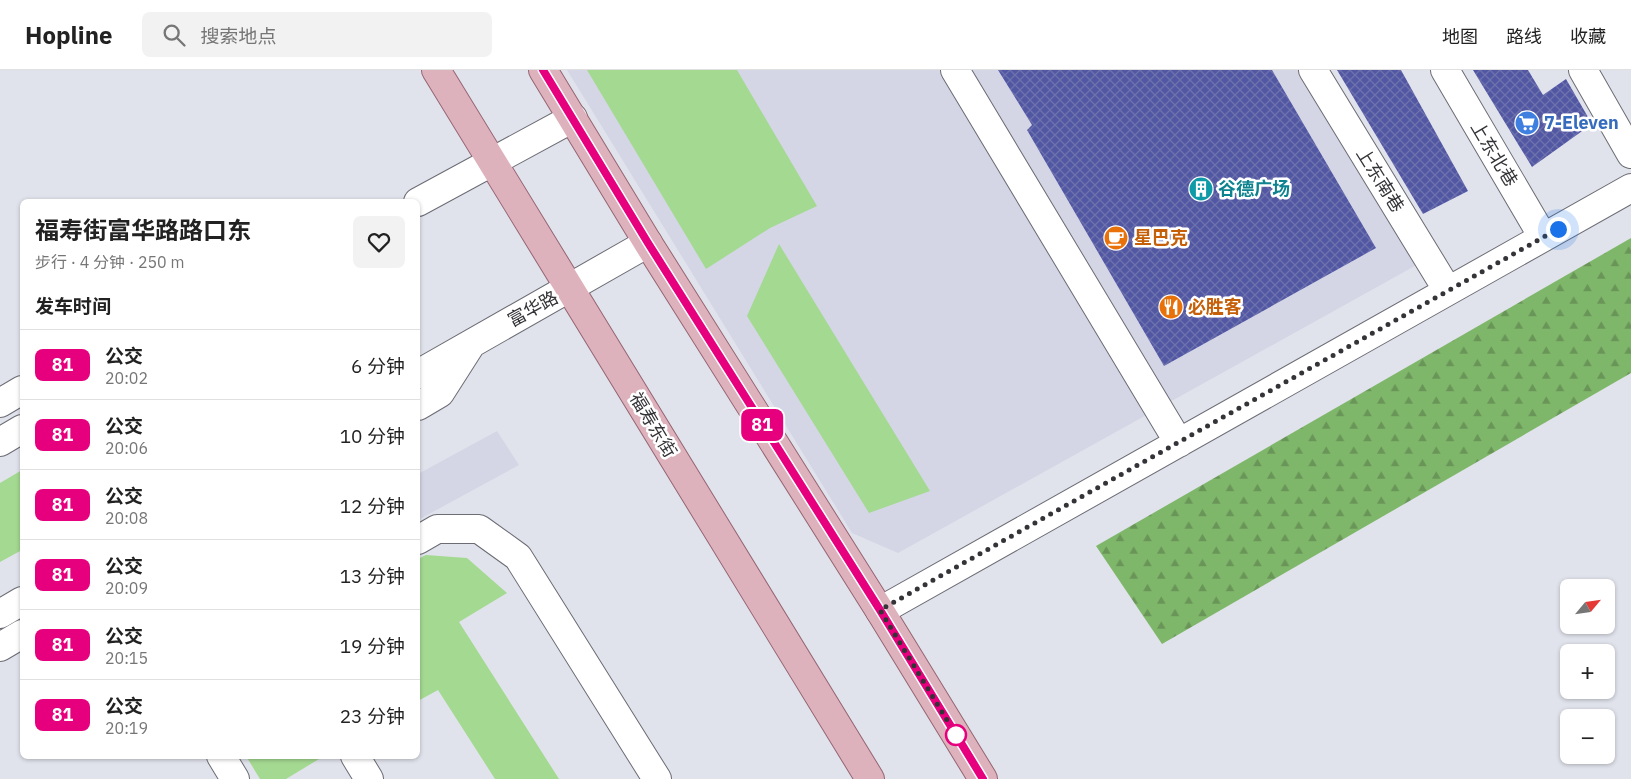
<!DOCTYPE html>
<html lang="zh">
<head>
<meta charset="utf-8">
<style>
  body { margin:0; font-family:"IBM Plex Sans","Noto Sans SC",sans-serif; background:#f2f2f2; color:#222; height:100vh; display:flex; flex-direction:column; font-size:19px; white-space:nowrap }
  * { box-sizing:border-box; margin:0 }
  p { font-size:16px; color:#767676 }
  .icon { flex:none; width:28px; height:28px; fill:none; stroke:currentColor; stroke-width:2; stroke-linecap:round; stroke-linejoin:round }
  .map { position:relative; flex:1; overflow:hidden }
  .panel { position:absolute; left:20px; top:129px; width:400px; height:560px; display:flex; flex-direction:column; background:#fff; border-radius:8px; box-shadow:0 1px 4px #0004 }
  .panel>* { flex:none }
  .badge { padding:0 10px; border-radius:8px; font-size:18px; line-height:32px }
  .needle { width:32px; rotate:61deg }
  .fabs { position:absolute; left:1560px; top:509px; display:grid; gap:10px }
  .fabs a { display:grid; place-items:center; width:55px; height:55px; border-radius:8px; background:#fff; box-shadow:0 1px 4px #0004; font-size:25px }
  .you { position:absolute; width:25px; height:25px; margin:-12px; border:4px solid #fff; border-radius:50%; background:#1a73e8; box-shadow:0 0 0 8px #1a73e833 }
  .map>.badge { position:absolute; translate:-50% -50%; box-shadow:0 0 0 2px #fff }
  h2 { padding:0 15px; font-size:19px; line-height:45px }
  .round { display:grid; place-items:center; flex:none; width:52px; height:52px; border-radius:8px; background:#f2f2f2 }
  .overview { display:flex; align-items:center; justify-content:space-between; height:85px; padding:0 15px }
  h1 { font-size:24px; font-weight:700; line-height:38px }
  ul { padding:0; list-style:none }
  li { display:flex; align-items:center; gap:15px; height:70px; padding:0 15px; border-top:1px solid #e0e0e0 }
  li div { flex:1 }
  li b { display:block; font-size:19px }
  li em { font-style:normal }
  li .badge { min-width:55px; font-weight:700; text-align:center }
  header { display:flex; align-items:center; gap:30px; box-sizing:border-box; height:70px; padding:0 25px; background:#fff; border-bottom:1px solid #e0e0e0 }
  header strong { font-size:24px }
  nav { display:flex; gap:28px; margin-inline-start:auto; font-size:18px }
  .search { width:350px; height:45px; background:#f2f2f2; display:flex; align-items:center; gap:12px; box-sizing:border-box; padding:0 18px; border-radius:8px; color:#767676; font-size:19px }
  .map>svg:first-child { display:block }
  .built { fill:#d4d6e6 }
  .forest { fill:url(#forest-firs) }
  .green { fill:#a4d991 }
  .building { fill:url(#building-cross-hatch) }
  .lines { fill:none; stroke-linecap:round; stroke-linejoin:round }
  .minor-casing { stroke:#6b6c74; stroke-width:30 }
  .major-casing { stroke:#946572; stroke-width:30 }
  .minor { stroke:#fff; stroke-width:28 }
  .major { stroke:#deb2bd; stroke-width:28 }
  .line-casing { stroke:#fff; stroke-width:11 }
  .line { stroke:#e6007e; stroke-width:8 }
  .walk { stroke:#343438; stroke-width:5; stroke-dasharray:0 9 }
  .stop-dot { fill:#fff; stroke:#e6007e; stroke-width:2.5 }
  .labels { text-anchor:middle; stroke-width:5; stroke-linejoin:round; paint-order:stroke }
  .shop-label { font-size:18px; font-weight:bold; fill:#366cbe; stroke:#fff; text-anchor:start }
  .street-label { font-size:18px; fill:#343438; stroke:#fff }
  .culture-label { font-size:18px; font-weight:bold; fill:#0d838f; stroke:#fff; text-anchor:start }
  .food-label { font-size:18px; font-weight:bold; fill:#c56008; stroke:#fff; text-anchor:start }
</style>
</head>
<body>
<header>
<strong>Hopline</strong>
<div class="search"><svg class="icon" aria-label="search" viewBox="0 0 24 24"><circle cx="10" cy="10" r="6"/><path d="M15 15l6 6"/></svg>搜索地点</div>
<nav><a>地图</a><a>路线</a><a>收藏</a></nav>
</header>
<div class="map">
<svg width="1631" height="709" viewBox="0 0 1631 709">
  <defs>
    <pattern id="forest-firs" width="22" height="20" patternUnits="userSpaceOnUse" patternTransform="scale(1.25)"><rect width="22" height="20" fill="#7fb76a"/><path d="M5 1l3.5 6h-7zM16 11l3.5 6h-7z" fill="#699658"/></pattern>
    <pattern id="building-cross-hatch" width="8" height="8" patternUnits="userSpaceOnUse" patternTransform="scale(1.25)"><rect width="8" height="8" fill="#5257a4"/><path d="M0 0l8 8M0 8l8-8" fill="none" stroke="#6e72ac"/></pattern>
  </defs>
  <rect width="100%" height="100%" fill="#e1e3ec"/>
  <path class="built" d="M567 0H1308L1422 192 898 483 852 463Z
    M497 361 519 395 418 450V404Z"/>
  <path class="forest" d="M1631 168V303L1162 574 1096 476Z"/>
  <path class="green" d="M587 0H737L817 136 770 158 706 199Z
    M779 174 930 421 869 443 747 246Z
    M22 400V480L0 492V413Z
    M426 485 467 488 507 523 459 552 559 709H495L438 620 418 631V489Z
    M246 686H324L286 709H260Z"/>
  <path class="building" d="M998 0H1272L1376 178 1164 296 1027 60 1032 55Z
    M1337 0H1401L1468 121 1423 144Z
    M1473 0H1528L1543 25 1566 9 1592 54 1532 97Z"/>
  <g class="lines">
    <defs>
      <path id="minor" d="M955 0 1179 373
        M1313 0 1448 221
        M1445 0 1543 167
        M1583 0 1631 84
        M418 132 573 48
        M418 304 648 173
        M0 333 22 320
        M418 336 440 323 470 276
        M0 372 22 359
        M418 470 437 459H479L518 487 657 709
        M880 541 1631 118
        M0 544 22 531
        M0 577 22 564
        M221 686 235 709
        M355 686 369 709"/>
      <path id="major" d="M436 0 870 709
        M543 0 648 173 880 541 983 709"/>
    </defs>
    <use href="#minor" class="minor-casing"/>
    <use href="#major" class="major-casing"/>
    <use href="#minor" class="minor"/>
    <use href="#major" class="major"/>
  </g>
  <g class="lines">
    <defs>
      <path id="line" d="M543 0 648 173 880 540 983 709"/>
    </defs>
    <use href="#line" class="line-casing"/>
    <use href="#line" class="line"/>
    <path class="walk" d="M956 665 880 540 1558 159"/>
  </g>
  <defs>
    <symbol id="supermarket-disc" viewBox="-11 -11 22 22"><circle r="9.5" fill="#3f7fe0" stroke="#fff"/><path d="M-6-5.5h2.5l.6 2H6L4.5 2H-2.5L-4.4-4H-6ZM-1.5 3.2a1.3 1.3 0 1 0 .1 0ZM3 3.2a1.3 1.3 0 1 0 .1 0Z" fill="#fff"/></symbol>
    <symbol id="building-disc" viewBox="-11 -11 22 22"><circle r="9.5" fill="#0f9aa8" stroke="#fff"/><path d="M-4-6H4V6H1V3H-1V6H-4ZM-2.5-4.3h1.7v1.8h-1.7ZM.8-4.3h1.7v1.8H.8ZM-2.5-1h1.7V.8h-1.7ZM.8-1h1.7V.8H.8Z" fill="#fff"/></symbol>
    <symbol id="cafe-disc" viewBox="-11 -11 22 22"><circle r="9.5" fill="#e8710a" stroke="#fff"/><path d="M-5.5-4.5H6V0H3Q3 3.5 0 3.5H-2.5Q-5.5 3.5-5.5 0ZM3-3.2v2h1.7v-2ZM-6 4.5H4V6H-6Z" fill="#fff"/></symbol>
    <symbol id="restaurant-disc" viewBox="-11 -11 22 22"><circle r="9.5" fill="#e8710a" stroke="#fff"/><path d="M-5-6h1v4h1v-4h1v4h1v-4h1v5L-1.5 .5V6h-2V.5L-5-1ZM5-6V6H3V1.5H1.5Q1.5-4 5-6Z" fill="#fff"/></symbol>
  </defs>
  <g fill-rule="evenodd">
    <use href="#supermarket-disc" x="1513" y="39" width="28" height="28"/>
    <use href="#building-disc" x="1187" y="105" width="28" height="28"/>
    <use href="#cafe-disc" x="1102" y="154" width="28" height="28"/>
    <use href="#restaurant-disc" x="1157" y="223" width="28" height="28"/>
  </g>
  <circle class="stop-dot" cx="956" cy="665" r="10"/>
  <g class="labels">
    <g class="shop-label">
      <text x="1544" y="59">7-Eleven</text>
    </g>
    <g class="street-label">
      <text transform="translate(1494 84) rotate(59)" y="6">上东北巷</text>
      <text transform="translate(1380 110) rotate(58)" y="6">上东南巷</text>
      <text transform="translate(533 239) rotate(-29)" y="6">富华路</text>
      <text transform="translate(653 355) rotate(59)" y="6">福寿东街</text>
    </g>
    <g class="culture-label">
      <text x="1218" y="125">谷德广场</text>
    </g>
    <g class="food-label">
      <text x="1134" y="174">星巴克</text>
      <text x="1188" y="243">必胜客</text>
    </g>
  </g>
</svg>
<div class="fabs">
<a><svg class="needle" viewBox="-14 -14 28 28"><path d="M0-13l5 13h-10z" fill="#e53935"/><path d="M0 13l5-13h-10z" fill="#767676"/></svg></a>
<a>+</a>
<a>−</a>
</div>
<div class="you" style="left:1558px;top:159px"></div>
<b class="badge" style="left:762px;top:355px;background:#e6007e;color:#fff">81</b>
<section class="panel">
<div class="overview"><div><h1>福寿街富华路路口东</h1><p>步行 · 4 分钟 · 250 m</p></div><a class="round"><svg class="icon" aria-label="heart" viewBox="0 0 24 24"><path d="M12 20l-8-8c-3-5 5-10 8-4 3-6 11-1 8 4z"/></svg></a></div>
<h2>发车时间</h2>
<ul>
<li><span class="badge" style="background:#e6007e;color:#fff">81</span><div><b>公交</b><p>20:02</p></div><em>6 分钟</em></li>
<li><span class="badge" style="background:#e6007e;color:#fff">81</span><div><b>公交</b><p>20:06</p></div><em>10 分钟</em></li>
<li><span class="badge" style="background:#e6007e;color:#fff">81</span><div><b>公交</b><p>20:08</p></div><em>12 分钟</em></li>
<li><span class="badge" style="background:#e6007e;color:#fff">81</span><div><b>公交</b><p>20:09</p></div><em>13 分钟</em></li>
<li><span class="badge" style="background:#e6007e;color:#fff">81</span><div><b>公交</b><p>20:15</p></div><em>19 分钟</em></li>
<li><span class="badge" style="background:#e6007e;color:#fff">81</span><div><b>公交</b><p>20:19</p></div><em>23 分钟</em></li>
</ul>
</section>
</div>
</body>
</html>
